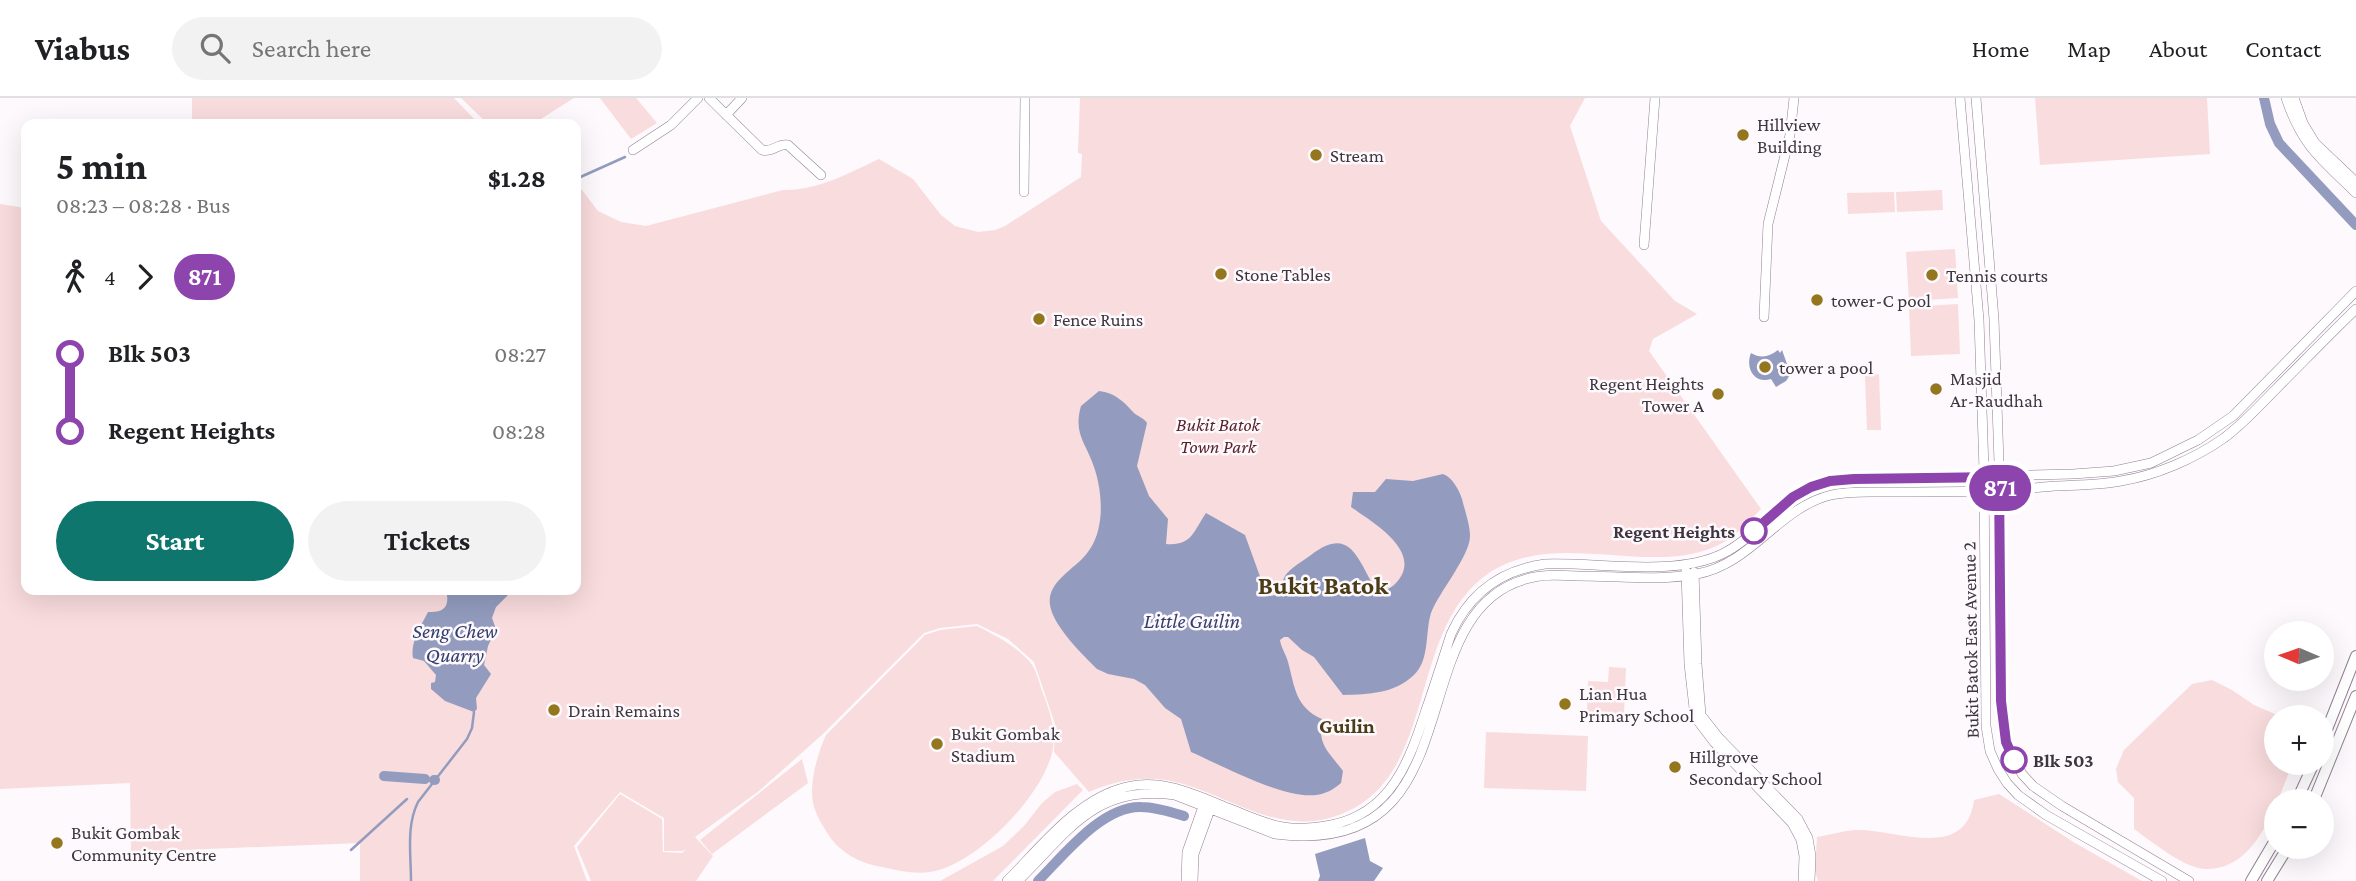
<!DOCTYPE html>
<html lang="en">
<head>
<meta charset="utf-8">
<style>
  body { margin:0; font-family:"Crimson Pro",serif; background:#f2f2f2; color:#202124; height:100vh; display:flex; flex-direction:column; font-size:26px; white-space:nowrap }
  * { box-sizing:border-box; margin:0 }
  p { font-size:23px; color:#757577 }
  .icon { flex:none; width:38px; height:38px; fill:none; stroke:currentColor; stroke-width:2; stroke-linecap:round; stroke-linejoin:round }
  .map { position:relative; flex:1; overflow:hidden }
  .details { position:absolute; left:21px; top:21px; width:560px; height:476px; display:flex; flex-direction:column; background:#fff; border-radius:14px; box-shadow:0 7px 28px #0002 }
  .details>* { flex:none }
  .badge { padding:0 14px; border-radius:23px; font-size:24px; line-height:46px }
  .needle { width:46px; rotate:272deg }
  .tools { position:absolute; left:2264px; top:523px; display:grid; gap:14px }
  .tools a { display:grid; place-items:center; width:70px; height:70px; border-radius:50%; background:#fff; box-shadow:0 7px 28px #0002; font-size:35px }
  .map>.badge { position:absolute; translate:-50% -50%; box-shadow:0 0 0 4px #fff }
  .legs { display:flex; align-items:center; gap:10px; height:77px; padding:0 35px; font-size:23px }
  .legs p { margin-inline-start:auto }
  .overview { display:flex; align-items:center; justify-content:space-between; height:119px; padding:0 35px }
  h1 { font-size:38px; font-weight:700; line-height:52px }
  .primary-button { display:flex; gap:14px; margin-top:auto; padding:14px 35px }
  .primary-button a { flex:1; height:80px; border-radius:42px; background:#0f766e; color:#fff; font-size:28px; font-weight:700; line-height:80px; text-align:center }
  .primary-button a+a { background:#f2f2f2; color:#202124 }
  ul { padding:0 35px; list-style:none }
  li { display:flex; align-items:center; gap:24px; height:77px; font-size:26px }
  li i { display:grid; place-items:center; width:10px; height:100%; margin:0 9px; background:currentColor }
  li i::after { content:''; width:18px; height:18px; margin:-9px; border:5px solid; border-radius:50%; background:#fff }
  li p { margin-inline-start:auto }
  li:first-child i { background:linear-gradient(#0000 50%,currentColor 0) }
  li:last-child i { background:linear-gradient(currentColor 50%,#0000 0) }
  header { display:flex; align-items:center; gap:42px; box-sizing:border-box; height:98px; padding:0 35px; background:#fff; border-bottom:2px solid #e0e0e0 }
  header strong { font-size:33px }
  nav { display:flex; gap:38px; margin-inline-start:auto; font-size:24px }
  .search { width:490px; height:63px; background:#f2f2f2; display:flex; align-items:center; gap:18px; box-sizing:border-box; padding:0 24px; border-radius:38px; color:#757577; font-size:26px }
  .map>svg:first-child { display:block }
  .green { fill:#f9dcdd }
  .water { fill:#939cbe }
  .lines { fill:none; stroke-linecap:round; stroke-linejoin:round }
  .stream { stroke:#939cbe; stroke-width:2.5 }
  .canal { stroke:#939cbe; stroke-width:10 }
  .minor-casing { stroke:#918093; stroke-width:10 }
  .major-casing { stroke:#918093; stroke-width:12 }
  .minor { stroke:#fff; stroke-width:9 }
  .major { stroke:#fff; stroke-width:10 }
  .line-1-casing { stroke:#fff; stroke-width:16 }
  .line-1 { stroke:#8e44ad; stroke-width:10 }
  .poi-dot { fill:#93761d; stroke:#fdf9fd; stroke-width:2.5 }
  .stop-1-dot { fill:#fff; stroke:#8e44ad; stroke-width:3.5 }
  .labels { text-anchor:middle; stroke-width:5; stroke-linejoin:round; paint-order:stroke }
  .poi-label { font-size:19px; fill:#3e363e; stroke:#fdf9fd; text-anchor:start }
  .park-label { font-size:19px; font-style:italic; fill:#59222a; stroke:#fdf9fd }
  .stop-label { font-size:19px; font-weight:bold; fill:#3e363e; stroke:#fdf9fd; text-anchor:end }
  .street-label { font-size:19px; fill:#3e363e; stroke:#fdf9fd }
  .water-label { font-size:21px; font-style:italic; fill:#353f6e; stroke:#fdf9fd }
  .neighbourhood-label { font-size:21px; font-weight:bold; fill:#4a3c14; stroke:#fdf9fd }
  .district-label { font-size:26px; font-weight:bold; fill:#4a3c14; stroke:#fdf9fd }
</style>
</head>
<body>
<header>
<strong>Viabus</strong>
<div class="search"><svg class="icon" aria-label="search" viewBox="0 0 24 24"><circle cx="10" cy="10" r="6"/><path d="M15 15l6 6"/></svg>Search here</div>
<nav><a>Home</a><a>Map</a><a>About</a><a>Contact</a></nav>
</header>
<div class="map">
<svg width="2356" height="783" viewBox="0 0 2356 783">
  <rect width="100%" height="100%" fill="#fdf9fd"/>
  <path class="green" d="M192 0H454L479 26H192Z
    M461 0H574L533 26H488Z
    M600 0H636L657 25 631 41Z
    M1080 0H1585L1570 28 1601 123 1675 203 1697 216 1653 241 1649 253 1761 411C1750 422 1739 435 1726 443 1657 484 1559 428 1489 475 1403 534 1442 685 1333 719 1273 738 1223 692 1166 682 1140 678 1113 683 1089 694L1054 654 1055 626 1034 564 1008 541 977 526 940 530 924 535 824 635 759 693 695 739 713 758 696 783H591L577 749 620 696 662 721 663 754 682 755 686 751 682 753H664V720L620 694 574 748 587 783H360V745L131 754 130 685 0 691V106L26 110V492H576V84L598 113 621 124 646 128 783 92C817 93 849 75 879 61L913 81 941 117 955 128 978 134 995 132 1005 128 1081 79 1082 56 1078 55Z
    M2035 0H2207L2210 56 2040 67Z
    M1942 92 1943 112 1897 114 1896 94Z
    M1894 94 1895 114 1848 116 1847 95Z
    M1955 151 1958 200 1909 203 1906 154Z
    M1958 206 1960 256 1911 258 1909 209Z
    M1879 276 1881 332H1867L1865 278Z
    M977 528C996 538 1015 547 1030 564 1036 571 1039 584 1042 593 1050 613 1057 634 1052 655 1041 699 979 763 935 773 918 777 900 773 882 769 859 765 838 754 826 733 823 727 818 721 816 714 806 693 817 657 826 637L925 537 940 532Z
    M1609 569 1626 570 1624 616 1587 614 1588 583 1608 584Z
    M2212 582 2232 592 2254 607 2282 619 2301 615 2317 619 2277 620V665H2293C2276 704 2258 773 2205 771 2184 770 2152 744 2134 731V700L2118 684 2116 671 2124 652 2192 586Z
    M1486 634 1588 638 1586 693 1484 690Z
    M802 661 808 685 712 756 700 742Z
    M1077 686 1083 692 993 783H940L1003 748 1024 728 1042 705 1055 694Z
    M1999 696 2075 745 2142 783H1818L1815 773 1817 739C1829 737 1842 733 1855 732 1894 730 1966 765 1974 702Z"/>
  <path class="water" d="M1778 252 1780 255 1782 252 1787 266 1786 274 1790 277 1786 283 1776 289 1771 281C1754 286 1745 270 1751 255 1761 261 1769 259 1778 252Z
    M1099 293C1115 295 1123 303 1133 314 1138 319 1143 319 1147 325L1137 368 1149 398 1168 421 1166 446C1192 448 1193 434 1206 415L1245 437 1266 495 1270 498C1283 497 1280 487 1285 478 1290 470 1303 463 1311 457 1351 426 1358 463 1376 492 1384 494 1390 491 1396 485 1425 454 1372 424 1351 409L1353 394H1375L1386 381 1413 383 1443 376C1453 380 1459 392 1462 401 1465 413 1470 427 1470 438 1470 458 1439 494 1431 515 1425 534 1430 562 1414 577 1394 596 1369 596 1343 597L1314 559 1302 552 1288 539H1284L1280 542C1281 550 1286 556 1288 564 1295 589 1295 609 1322 621 1317 647 1329 654 1343 673L1341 685C1334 691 1326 696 1316 697 1283 701 1223 668 1191 654L1181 621 1165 610 1145 587 1134 581 1108 576 1097 571C1083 557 1053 528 1050 507 1047 486 1069 474 1082 461 1091 452 1097 440 1099 428 1103 410 1100 386 1094 369 1086 345 1073 336 1081 308Z
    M446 492H513L496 509 492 520 496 531 488 548 484 567 491 576 476 600 477 611 474 614 445 603 431 591V585L435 584 436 577 424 563 413 560C410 544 421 528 428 514 445 515 450 508 446 492Z
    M1365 740 1370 763 1383 770 1374 783H1318L1320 778 1315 756Z"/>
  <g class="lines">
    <path class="stream" d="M576 81 625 59
      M351 752 407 701
      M411 783C411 757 406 728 418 704L467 641 472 630 474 614"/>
    <path class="canal" d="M2264 0 2270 26 2279 45 2356 127
      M384 678 425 681
      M434 682H435
      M1038 783C1064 757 1102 708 1141 709 1155 709 1171 714 1184 718"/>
    <defs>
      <path id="minor" d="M709 0 762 52C772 55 778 45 788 47L821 77
        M1960 0 1979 222 1984 372 1986 628 1990 653 1998 671 2007 685 2018 697 2046 717 2162 783
        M1976 0 1994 221 2000 393 2001 603 2006 644 2022 676 2033 688 2062 708 2189 783
        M2286 0C2302 48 2321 61 2356 95
        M2294 0 2303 25 2315 45 2356 84
        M726 17 742 0
        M633 52 671 27 698 0
        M1024 94 1025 0
        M1644 147 1655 0
        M1764 219 1768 126 1790 37 1794 0
        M1686 473 1689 566 1695 619 1714 644 1792 725 1801 742 1804 758 1803 783
        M1694 474 1697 566 1701 617 1719 640 1798 721 1808 740 1811 758 1810 783
        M1007 783C1042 748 1077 701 1126 689 1162 680 1196 697 1228 710 1246 717 1264 726 1283 729 1300 732 1315 730 1331 727 1391 715 1409 664 1426 612 1435 586 1443 561 1451 536 1469 496 1501 472 1545 466 1598 464 1674 479 1722 456 1747 444 1764 422 1785 405 1801 392 1820 385 1839 382L2073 376 2114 373 2151 365 2198 342 2233 318 2356 193
        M1018 783C1069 733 1095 686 1175 697L1275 736C1481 763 1396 517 1526 481 1543 476 1561 477 1578 478 1617 478 1659 483 1697 476 1752 466 1778 410 1831 397 1848 393 1866 394 1884 394 1917 394 1950 394 1983 393 2007 393 2031 390 2055 388 2077 387 2100 387 2121 383 2157 377 2194 361 2224 340 2243 326 2260 307 2277 290 2303 264 2329 237 2356 211
        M1186 783 1187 754 1205 703
        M1193 783 1194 756 1212 706"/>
      <path id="major" d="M2322 644 2356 558
        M2296 704 2314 665
        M2313 704 2356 598
        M2251 783 2277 739
        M2267 783 2288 749"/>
    </defs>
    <use href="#minor" class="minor-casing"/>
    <use href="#major" class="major-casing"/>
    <use href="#minor" class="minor"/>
    <use href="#major" class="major"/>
  </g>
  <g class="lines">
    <defs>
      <path id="line-1" d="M1754 433 1793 399 1811 389 1830 383 1854 381 1999 379 2001 603 2006 644 2014 662"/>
    </defs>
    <use href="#line-1" class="line-1-casing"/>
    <use href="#line-1" class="line-1"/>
  </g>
  <g class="poi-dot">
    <circle cx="1743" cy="37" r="7"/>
    <circle cx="1316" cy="57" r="7"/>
    <circle cx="1221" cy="176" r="7"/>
    <circle cx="1932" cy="177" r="7"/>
    <circle cx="1817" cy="202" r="7"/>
    <circle cx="1039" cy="221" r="7"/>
    <circle cx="1765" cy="269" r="7"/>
    <circle cx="1936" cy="291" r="7"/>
    <circle cx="1718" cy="296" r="7"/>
    <circle cx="1565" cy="606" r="7"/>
    <circle cx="554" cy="612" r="7"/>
    <circle cx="937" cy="646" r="7"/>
    <circle cx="1675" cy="669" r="7"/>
    <circle cx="57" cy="745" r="7"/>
  </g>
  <g class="stop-1-dot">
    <circle cx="1754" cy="433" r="12"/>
    <circle cx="2014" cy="662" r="12"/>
  </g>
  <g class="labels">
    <g class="poi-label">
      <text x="1757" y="33">Hillview<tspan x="1757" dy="22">Building</tspan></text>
      <text x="1330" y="64">Stream</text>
      <text x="1235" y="183">Stone Tables</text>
      <text x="1946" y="184">Tennis courts</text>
      <text x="1831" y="209">tower-C pool</text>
      <text x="1053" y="228">Fence Ruins</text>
      <text x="1779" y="276">tower a pool</text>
      <text x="1950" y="287">Masjid<tspan x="1950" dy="22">Ar-Raudhah</tspan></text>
      <text x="1704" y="292" text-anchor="end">Regent Heights<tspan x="1704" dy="22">Tower A</tspan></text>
      <text x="1579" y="602">Lian Hua<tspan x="1579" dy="22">Primary School</tspan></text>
      <text x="568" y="619">Drain Remains</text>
      <text x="951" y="642">Bukit Gombak<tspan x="951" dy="22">Stadium</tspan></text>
      <text x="1689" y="665">Hillgrove<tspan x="1689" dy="22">Secondary School</tspan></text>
      <text x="71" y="741">Bukit Gombak<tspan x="71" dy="22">Community Centre</tspan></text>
    </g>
    <g class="park-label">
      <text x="1218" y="333">Bukit Batok<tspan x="1218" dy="22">Town Park</tspan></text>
    </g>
    <g class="stop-label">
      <text x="1735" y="440">Regent Heights</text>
      <text x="2033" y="669" text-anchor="start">Blk 503</text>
    </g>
    <g class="street-label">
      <text transform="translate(1970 542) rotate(-91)" y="7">Bukit Batok East Avenue 2</text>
    </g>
    <g class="water-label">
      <text x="1192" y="530">Little Guilin</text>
      <text x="455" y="540">Seng Chew<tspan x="455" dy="24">Quarry</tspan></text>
    </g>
    <g class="neighbourhood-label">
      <text x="1347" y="635">Guilin</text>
    </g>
    <g class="district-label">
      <text x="1323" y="496">Bukit Batok</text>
    </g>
  </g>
</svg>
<div class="tools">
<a><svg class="needle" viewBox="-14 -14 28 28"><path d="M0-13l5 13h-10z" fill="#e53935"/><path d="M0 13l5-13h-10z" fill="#757577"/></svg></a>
<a>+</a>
<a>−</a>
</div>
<b class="badge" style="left:2000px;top:390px;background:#8e44ad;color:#fff">871</b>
<section class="details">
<div class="overview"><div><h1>5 min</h1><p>08:23 – 08:28 · Bus</p></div><b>$1.28</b></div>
<div class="legs"><svg class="icon" aria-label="walk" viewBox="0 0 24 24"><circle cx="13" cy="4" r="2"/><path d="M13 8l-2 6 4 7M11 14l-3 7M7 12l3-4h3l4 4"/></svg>4<svg class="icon" aria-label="forward" viewBox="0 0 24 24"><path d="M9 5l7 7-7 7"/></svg><b class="badge" style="background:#8e44ad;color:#fff">871</b></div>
<ul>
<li><i style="color:#8e44ad"></i><b>Blk 503</b><p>08:27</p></li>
<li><i style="color:#8e44ad"></i><b>Regent Heights</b><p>08:28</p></li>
</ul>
<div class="primary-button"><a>Start</a><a>Tickets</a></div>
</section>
</div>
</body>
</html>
